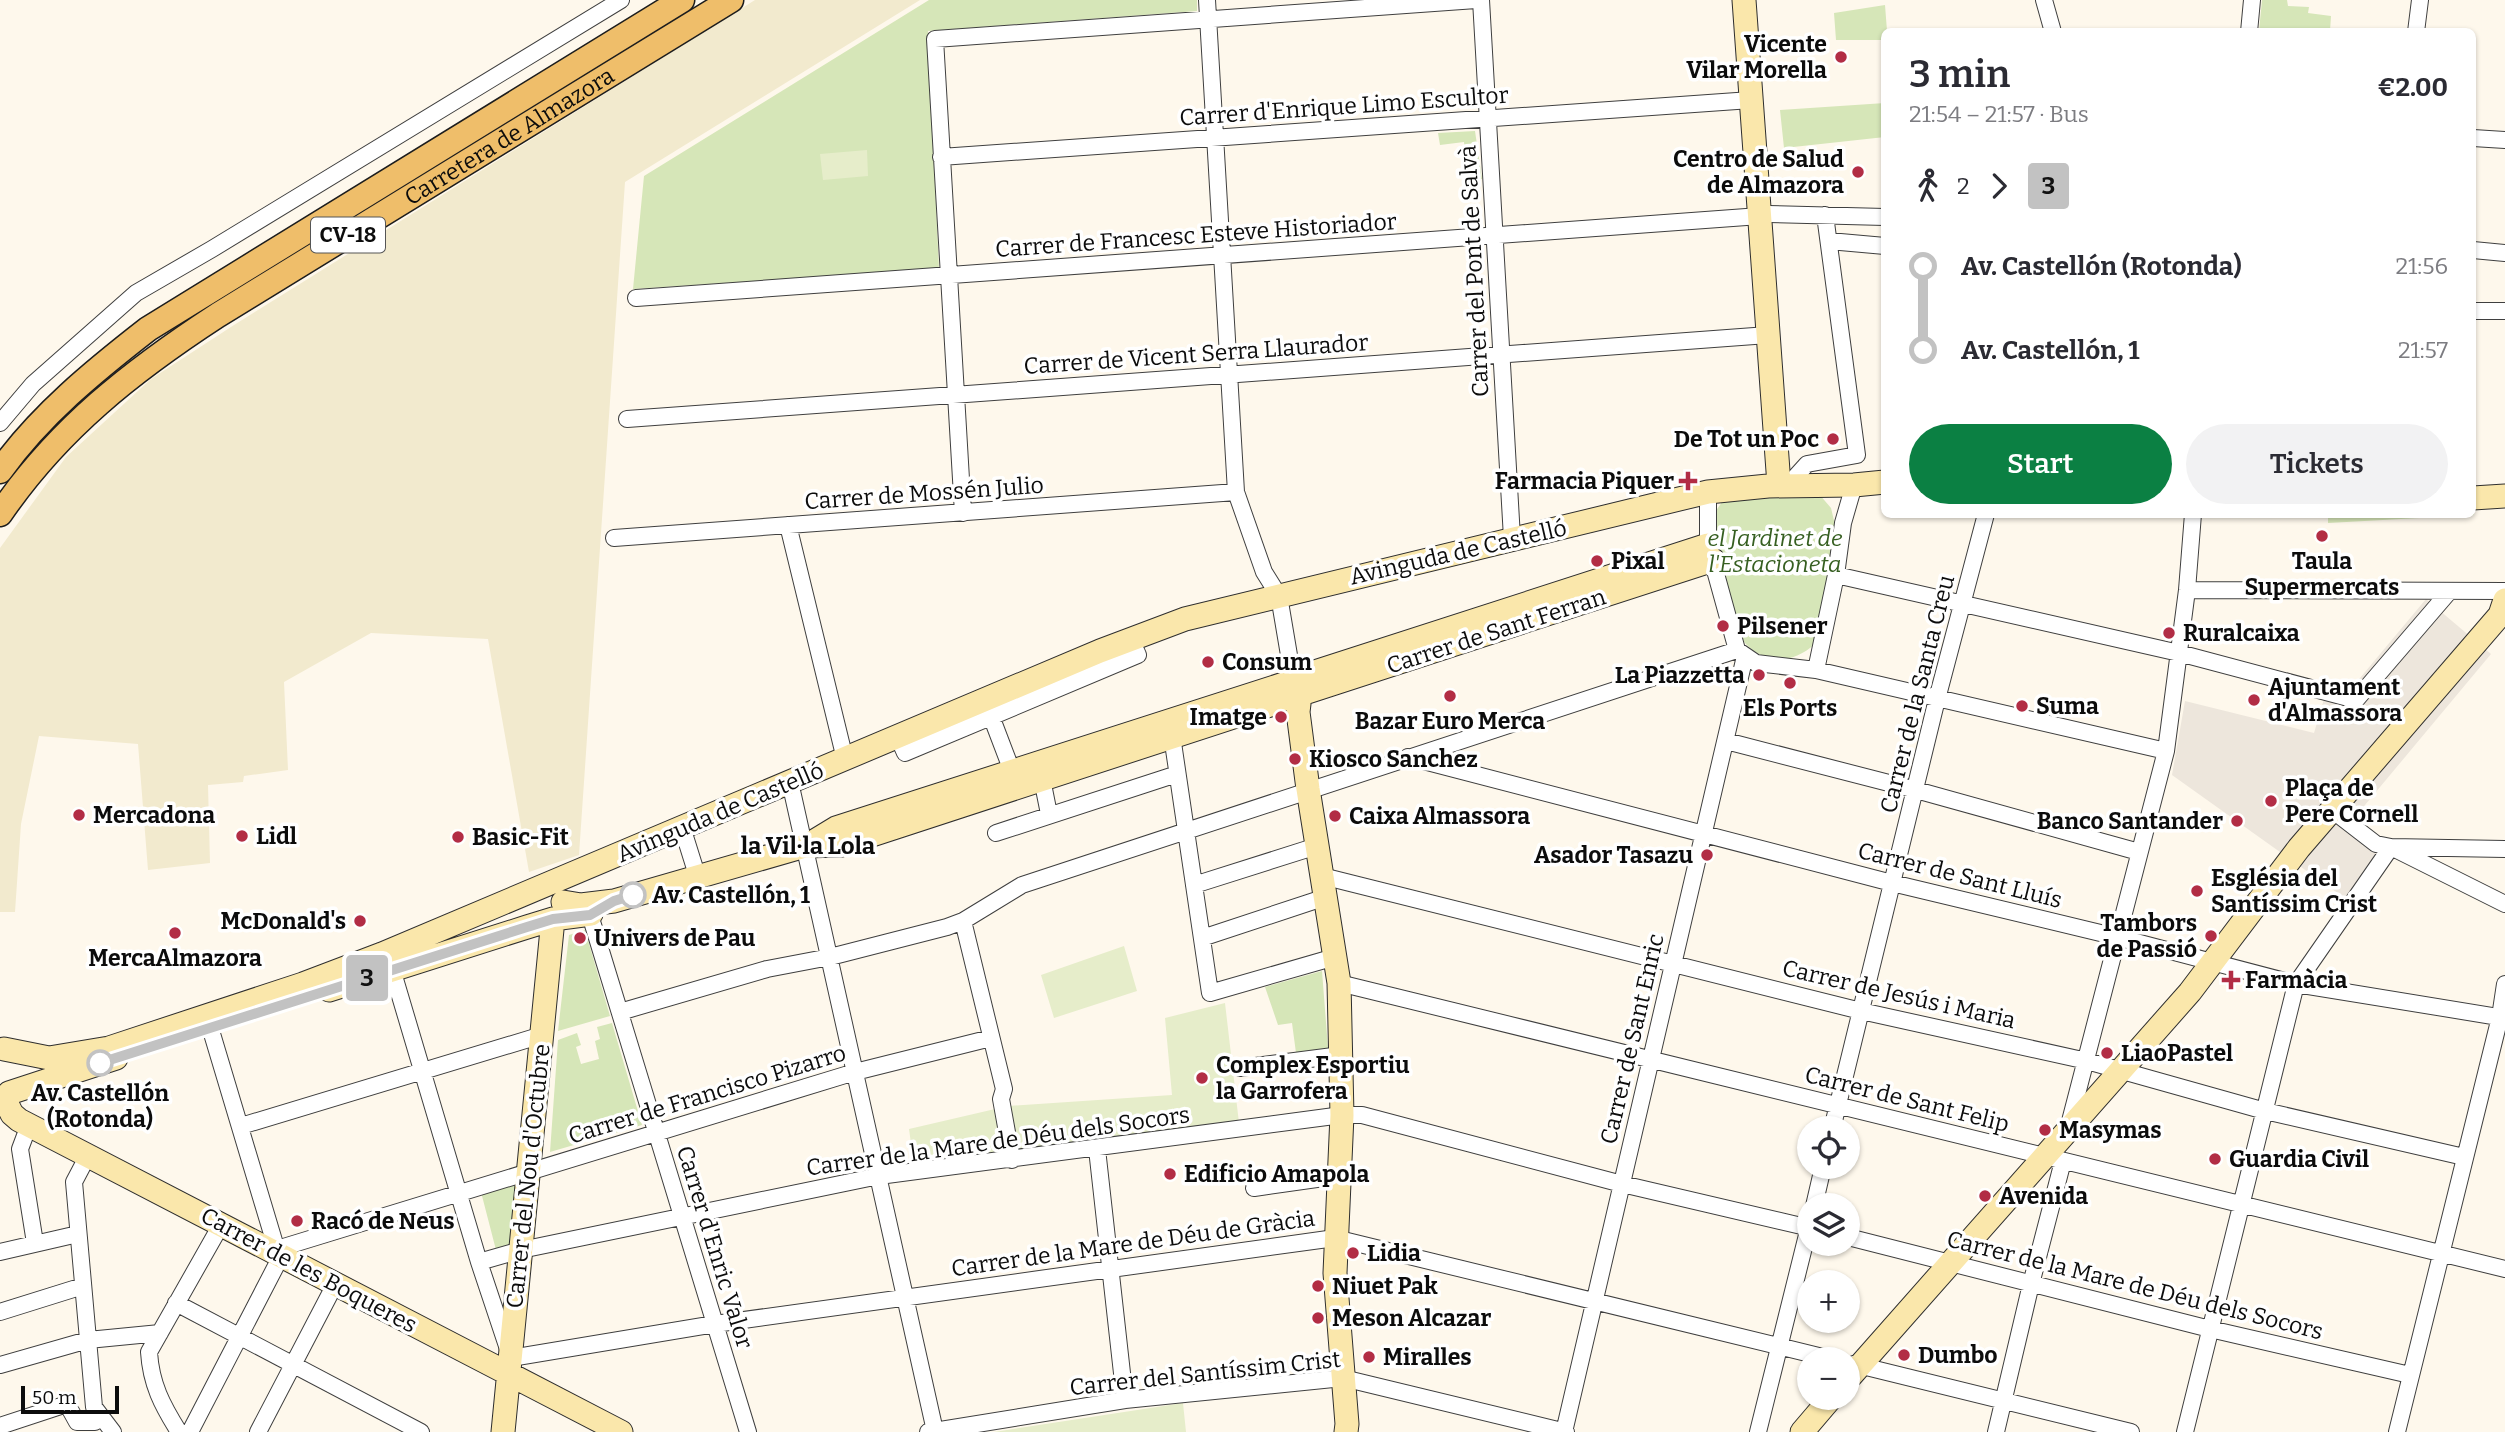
<!DOCTYPE html>
<html lang="en">
<head>
<meta charset="utf-8">
<style>
  body { margin:0; font-family:Bitter,serif; background:#f2f2f3; color:#2b2b33; height:100vh; display:flex; flex-direction:column; font-size:26px; white-space:nowrap }
  * { box-sizing:border-box; margin:0 }
  p { font-size:23px; color:#7c7c81 }
  .icon { flex:none; width:38px; height:38px; fill:none; stroke:currentColor; stroke-width:2; stroke-linecap:round; stroke-linejoin:round }
  .map { position:relative; flex:1; overflow:hidden }
  .sheet { position:absolute; left:1881px; top:28px; width:595px; height:490px; display:flex; flex-direction:column; background:#fff; border-radius:10px; box-shadow:0 2px 5px #0004 }
  .sheet>* { flex:none }
  .badge { padding:0 14px; border-radius:5px; font-size:24px; line-height:46px }
  .fabs { position:absolute; left:1797px; top:1116px; display:grid; gap:14px }
  .fabs a { display:grid; place-items:center; width:63px; height:63px; border-radius:50%; background:#fff; box-shadow:0 2px 5px #0004; font-size:35px }
  .scale { position:absolute; left:21px; bottom:18px; width:98px; box-sizing:border-box; padding-left:7px; border:4px solid #0c0c0c; border-top:0; font-size:19px; line-height:24px; white-space:nowrap; color:#0c0c0c; -webkit-text-stroke:5px #fff; paint-order:stroke }
  .map>.badge { position:absolute; translate:-50% -50%; box-shadow:0 0 0 4px #fff }
  .legs { display:flex; align-items:center; gap:10px; height:77px; padding:0 28px; font-size:23px }
  .legs p { margin-inline-start:auto }
  .headline { display:flex; align-items:center; justify-content:space-between; height:119px; padding:0 28px }
  h1 { font-size:38px; font-weight:600; line-height:52px }
  .action { display:flex; gap:14px; margin-top:auto; padding:14px 28px }
  .action a { flex:1; height:80px; border-radius:42px; background:#0b8043; color:#fff; font-size:28px; font-weight:600; line-height:80px; text-align:center }
  .action a+a { background:#f2f2f3; color:#2b2b33 }
  ul { padding:0 28px; list-style:none }
  li { display:flex; align-items:center; gap:24px; height:84px; font-size:26px }
  li i { display:grid; place-items:center; width:10px; height:100%; margin:0 9px; background:currentColor }
  li i::after { content:''; width:18px; height:18px; margin:-9px; border:5px solid; border-radius:50%; background:#fff }
  li p { margin-inline-start:auto }
  li:first-child i { background:linear-gradient(#0000 50%,currentColor 0) }
  li:last-child i { background:linear-gradient(currentColor 50%,#0000 0) }
  .map>svg:first-child { display:block }
  .farmland { fill:#f2eace }
  .green { fill:#d6e6b8 }
  .pitch { fill:#e6edca }
  .plaza { fill:#ede6dc }
  .lines { fill:none; stroke-linecap:round; stroke-linejoin:round }
  .street-casing { stroke:#3f3f3f; stroke-width:18 }
  .secondary-casing { stroke:#2e2e2e; stroke-width:25 }
  .primary-casing { stroke:#1d1d1d; stroke-width:27 }
  .street { stroke:#fff; stroke-width:16 }
  .secondary { stroke:#fae7ab; stroke-width:23 }
  .primary { stroke:#efbe6a; stroke-width:24 }
  .line-1-casing { stroke:#fff; stroke-width:16 }
  .line-1 { stroke:#c2c2c2; stroke-width:10 }
  .poi-dot { fill:#b22d45; stroke:#fff; stroke-width:2.5 }
  .stop-1-dot { fill:#fff; stroke:#c2c2c2; stroke-width:3.5 }
  .labels { text-anchor:middle; stroke-width:7; stroke-linejoin:round; paint-order:stroke }
  .shield { fill:#fff; stroke:#555; stroke-width:2 }
  .shield-label { font-size:21px; font-weight:bold; fill:#0c0c0c }
  .poi-label { font-size:23px; font-weight:bold; fill:#0c0c0c; stroke:#fff; text-anchor:start }
  .street-label { font-size:23px; fill:#0c0c0c; stroke:#fff }
  .park-label { font-size:23px; font-style:italic; fill:#365f21; stroke:#fff }
  .stop-label { font-size:23px; font-weight:bold; fill:#0c0c0c; stroke:#fff; text-anchor:start }
  .neighbourhood-label { font-size:24px; font-weight:bold; fill:#0c0c0c; stroke:#fff }
</style>
</head>
<body>
<div class="map">
<svg width="2505" height="1432" viewBox="0 0 2505 1432">
  <rect width="100%" height="100%" fill="#fef8ec"/>
  <path class="farmland" d="M755 0H920L625 182 579 855 529 872 488 639 371 633 284 682 288 770 244 776 243 782 208 785 210 863 148 870 138 744 39 736 21 824 15 912H0V548L66 457 151 379 234 325Z"/>
  <path class="green" d="M929 0H1197V11L928 31 939 269 633 289 644 176Z
    M2262 0H2287L2288 6 2309 7 2308 13 2331 16 2330 31H2259Z
    M1885 5 1887 31 1885 32V40H1836L1834 13Z
    M1885 103V137L1784 148 1780 110Z
    M1475 131 1482 179 1467 180 1464 142 1440 145 1438 133Z
    M1819 494 1831 508 1837 533 1815 644C1792 664 1766 666 1744 642L1712 541 1713 515 1722 502 1734 496Z
    M2474 506V515L2328 523V515L2473 514Z
    M585 930 610 1016 558 1031 569 935Z
    M1322 971 1328 1048 1296 1053 1292 1023 1278 1025 1265 987Z
    M612 1023 642 1125 550 1152 558 1040 577 1033 581 1045 576 1047 581 1064 599 1059 595 1041 600 1039 597 1027Z
    M524 1179 516 1244 496 1250 481 1192Z"/>
  <path class="pitch" d="M867 150 868 176 823 180 820 154Z
    M1124 946 1137 991 1054 1018 1041 975Z
    M1225 1003 1239 1123 1009 1150 914 1165 909 1129 1008 1106 1172 1095 1165 1018Z
    M1183 1403 1186 1432H994Z"/>
  <path class="plaza" d="M2426 599 2491 654 2355 817 2386 842 2346 899 2172 775 2185 701 2314 733 2324 699 2360 678Z"/>
  <g class="lines">
    <defs>
      <path id="street" d="M1207 0 1236 492 1264 572 1279 596 1291 667 1296 680
        M1481 0 1512 538
        M2044 0 2053 32
        M2249 32 2252 0
        M2416 32 2420 0
        M2473 138 2505 140
        M941 157 1751 100
        M1768 214 1885 217
        M1829 241 1885 246
        M2473 250 2505 253
        M636 298 1760 216
        M2473 311H2505
        M627 419 1768 335
        M0 423 33 384 136 293 212 249 621 0
        M1788 485 1807 464 1857 455 1825 215
        M1708 492V545L1737 650 1756 663 1816 670 1836 575 1843 523 1854 485
        M963 513 935 39 1476 0
        M788 525 845 759
        M614 538 1236 492
        M1836 575 2179 653 2356 700 2448 593
        M2187 590 2505 591
        M1816 670 2166 751
        M988 708 1012 771
        M1172 736 1210 993 1335 957
        M898 737 905 753 1138 655 1131 639
        M1726 741 1916 790 2139 852
        M1408 757 1892 883 2117 937 2296 984 2505 1018
        M1042 779 1049 814
        M790 782 935 1431
        M2332 810 2376 844 2391 847 2505 849
        M682 827 697 875
        M996 833 1177 774
        M2397 850 2505 904
        M1322 876 1861 1011 2087 1061 2265 1111 2464 1157
        M1194 885 1317 846
        M590 915 748 1432
        M963 921 1004 1089 1001 1099 1012 1160
        M1202 938 1326 897
        M392 969 479 1262 511 1358 715 1324 1335 1238 1835 1360
        M1339 983 2505 1269
        M620 1012 767 969 830 957 947 927 963 921 1022 885 1737 650
        M210 1027 278 1254
        M1240 1068 1341 1055
        M2069 1125 2166 751 2187 590 2193 514
        M241 1126 542 1035
        M1832 1129 1937 699 1986 514
        M26 1133 20 1149 35 1243
        M1097 1149 1125 1400
        M84 1163 74 1182 94 1407 113 1432
        M1254 1188 1338 1176
        M1814 1206 1823 1167
        M1848 1237 2210 1329 2410 1375
        M277 1249 855 1072 991 1038
        M0 1252 78 1234
        M479 1262 521 1250 879 1176 1342 1115H1362L1622 1184 1810 1228
        M176 1303 421 1432
        M0 1312 83 1286
        M1854 1364 2131 1432
        M0 1365 88 1340 160 1333
        M0 1426 67 1404 77 1422H95L102 1417
        M179 1432C162 1405 151 1384 149 1352L217 1232
        M190 1432 277 1264
        M258 1432 331 1292
        M928 1432 1125 1400 1343 1378 1566 1432
        M1564 1432 1745 656
        M1758 1432 1810 1223
        M1996 1432 2031 1284 2063 1161
        M2185 1432 2296 984 2391 847
        M2397 1432 2500 1017 2505 984"/>
      <path id="secondary" d="M1744 0 1779 485
        M2473 498 2505 496
        M1301 694 1713 560
        M1300 695 1298 712 1308 789 1339 983 1342 1115 1335 1273 1347 1424 1346 1432
        M1290 696 1285 689 1290 681H1297L1315 672 1708 545
        M808 845 836 828 1287 683
        M563 902 581 905 614 901 805 846 841 845 1270 705 1290 696
        M329 990 527 927 553 919 591 914
        M4 1049 49 1058 109 1048 303 984 382 954 1100 651 1185 619 1708 492 1768 486 1854 485 1885 482
        M9 1093 116 1058
        M5 1100 12 1114 19 1120 621 1432
        M1848 1379 2190 992 2299 848 2500 615 2505 600
        M503 1432 553 919
        M1802 1432 1831 1398"/>
      <g id="primary">
        <path d="M0 471C40 415 94 371 148 329L682 0"/>
        <path id="s1" d="M0 514C58 429 132 371 218 315L731 0"/>
      </g>
    </defs>
    <use href="#street" class="street-casing"/>
    <use href="#secondary" class="secondary-casing"/>
    <use href="#primary" class="primary-casing"/>
    <use href="#street" class="street"/>
    <use href="#secondary" class="secondary"/>
    <use href="#primary" class="primary"/>
  </g>
  <g class="lines">
    <defs>
      <path id="line-1" d="M100 1063 527 927 553 919 590 915 614 901 633 895"/>
    </defs>
    <use href="#line-1" class="line-1-casing"/>
    <use href="#line-1" class="line-1"/>
  </g>
  <g class="poi-dot">
    <circle cx="1841" cy="57" r="7"/>
    <circle cx="1858" cy="172" r="7"/>
    <circle cx="1833" cy="439" r="7"/>
    <path d="M1684.5 470.5h7v7h7v7h-7v7h-7v-7h-7v-7h7z"/>
    <circle cx="2322" cy="536" r="7"/>
    <circle cx="1597" cy="561" r="7"/>
    <circle cx="1723" cy="626" r="7"/>
    <circle cx="2169" cy="633" r="7"/>
    <circle cx="1208" cy="662" r="7"/>
    <circle cx="1759" cy="675" r="7"/>
    <circle cx="1790" cy="683" r="7"/>
    <circle cx="1450" cy="696" r="7"/>
    <circle cx="2254" cy="700" r="7"/>
    <circle cx="2022" cy="706" r="7"/>
    <circle cx="1281" cy="717" r="7"/>
    <circle cx="1295" cy="759" r="7"/>
    <circle cx="2271" cy="801" r="7"/>
    <circle cx="79" cy="815" r="7"/>
    <circle cx="1335" cy="816" r="7"/>
    <circle cx="2237" cy="821" r="7"/>
    <circle cx="242" cy="836" r="7"/>
    <circle cx="458" cy="837" r="7"/>
    <circle cx="1707" cy="855" r="7"/>
    <circle cx="2197" cy="891" r="7"/>
    <circle cx="360" cy="921" r="7"/>
    <circle cx="175" cy="933" r="7"/>
    <circle cx="2211" cy="936" r="7"/>
    <circle cx="580" cy="938" r="7"/>
    <path d="M2227.5 969.5h7v7h7v7h-7v7h-7v-7h-7v-7h7z"/>
    <circle cx="2107" cy="1053" r="7"/>
    <circle cx="1202" cy="1078" r="7"/>
    <circle cx="2045" cy="1130" r="7"/>
    <circle cx="2215" cy="1159" r="7"/>
    <circle cx="1170" cy="1174" r="7"/>
    <circle cx="1985" cy="1196" r="7"/>
    <circle cx="297" cy="1221" r="7"/>
    <circle cx="1353" cy="1253" r="7"/>
    <circle cx="1318" cy="1286" r="7"/>
    <circle cx="1318" cy="1318" r="7"/>
    <circle cx="1904" cy="1355" r="7"/>
    <circle cx="1369" cy="1357" r="7"/>
  </g>
  <g class="stop-1-dot">
    <circle cx="633" cy="895" r="12"/>
    <circle cx="100" cy="1063" r="12"/>
  </g>
  <g class="labels">
    <rect class="shield" x="311" y="217.5" width="74" height="35" rx="5"/>
    <g class="shield-label">
      <text x="348" y="242">CV-18</text>
    </g>
    <g class="poi-label">
      <text x="1827" y="52" text-anchor="end">Vicente<tspan x="1827" dy="26">Vilar Morella</tspan></text>
      <text x="1844" y="167" text-anchor="end">Centro de Salud<tspan x="1844" dy="26">de Almazora</tspan></text>
      <text x="1819" y="447" text-anchor="end">De Tot un Poc</text>
      <text x="1674" y="489" text-anchor="end">Farmacia Piquer</text>
      <text x="1611" y="569">Pixal</text>
      <text x="2322" y="569" text-anchor="middle">Taula<tspan x="2322" dy="26">Supermercats</tspan></text>
      <text x="1737" y="634">Pilsener</text>
      <text x="2183" y="641">Ruralcaixa</text>
      <text x="1222" y="670">Consum</text>
      <text x="1745" y="683" text-anchor="end">La Piazzetta</text>
      <text x="2268" y="695">Ajuntament<tspan x="2268" dy="26">d'Almassora</tspan></text>
      <text x="2036" y="714">Suma</text>
      <text x="1790" y="716" text-anchor="middle">Els Ports</text>
      <text x="1267" y="725" text-anchor="end">Imatge</text>
      <text x="1450" y="729" text-anchor="middle">Bazar Euro Merca</text>
      <text x="1309" y="767">Kiosco Sanchez</text>
      <text x="2285" y="796">Plaça de<tspan x="2285" dy="26">Pere Cornell</tspan></text>
      <text x="93" y="823">Mercadona</text>
      <text x="1349" y="824">Caixa Almassora</text>
      <text x="2223" y="829" text-anchor="end">Banco Santander</text>
      <text x="256" y="844">Lidl</text>
      <text x="472" y="845">Basic-Fit</text>
      <text x="1693" y="863" text-anchor="end">Asador Tasazu</text>
      <text x="2211" y="886">Església del<tspan x="2211" dy="26">Santíssim Crist</tspan></text>
      <text x="346" y="929" text-anchor="end">McDonald's</text>
      <text x="2197" y="931" text-anchor="end">Tambors<tspan x="2197" dy="26">de Passió</tspan></text>
      <text x="594" y="946">Univers de Pau</text>
      <text x="175" y="966" text-anchor="middle">MercaAlmazora</text>
      <text x="2245" y="988">Farmàcia</text>
      <text x="2121" y="1061">LiaoPastel</text>
      <text x="1216" y="1073">Complex Esportiu<tspan x="1216" dy="26">la Garrofera</tspan></text>
      <text x="2059" y="1138">Masymas</text>
      <text x="2229" y="1167">Guardia Civil</text>
      <text x="1184" y="1182">Edificio Amapola</text>
      <text x="1999" y="1204">Avenida</text>
      <text x="311" y="1229">Racó de Neus</text>
      <text x="1367" y="1261">Lidia</text>
      <text x="1332" y="1294">Niuet Pak</text>
      <text x="1332" y="1326">Meson Alcazar</text>
      <text x="1918" y="1363">Dumbo</text>
      <text x="1383" y="1365">Miralles</text>
    </g>
    <g class="street-label">
      <text transform="translate(1344 106) rotate(-4)" y="8">Carrer d'Enrique Limo Escultor</text>
      <text dy="8" stroke="none"><textPath href="#s1" startOffset="639">Carretera de Almazora</textPath></text>
      <text transform="translate(1196 235) rotate(-4)" y="8">Carrer de Francesc Esteve Historiador</text>
      <text transform="translate(1474 271) rotate(-93)" y="8">Carrer del Pont de Salvà</text>
      <text transform="translate(1196 354) rotate(-4)" y="8">Carrer de Vicent Serra Llaurador</text>
      <text transform="translate(924 493) rotate(-4)" y="8">Carrer de Mossén Julio</text>
      <text transform="translate(1458 552) rotate(-13)" y="8">Avinguda de Castelló</text>
      <text transform="translate(1496 631) rotate(-18)" y="8">Carrer de Sant Ferran</text>
      <text transform="translate(1917 694) rotate(-76)" y="8">Carrer de la Santa Creu</text>
      <text transform="translate(720 812) rotate(-23)" y="8">Avinguda de Castelló</text>
      <text transform="translate(1960 875) rotate(14)" y="8">Carrer de Sant Lluís</text>
      <text transform="translate(1899 994) rotate(13)" y="8">Carrer de Jesús i Maria</text>
      <text transform="translate(1632 1039) rotate(-77)" y="8">Carrer de Sant Enric</text>
      <text transform="translate(707 1094) rotate(-17)" y="8">Carrer de Francisco Pizarro</text>
      <text transform="translate(1907 1099) rotate(14)" y="8">Carrer de Sant Felip</text>
      <text transform="translate(998 1141) rotate(-8)" y="8">Carrer de la Mare de Déu dels Socors</text>
      <text transform="translate(528 1176) rotate(-84)" y="8">Carrer del Nou d'Octubre</text>
      <text transform="translate(1133 1243) rotate(-8)" y="8">Carrer de la Mare de Déu de Gràcia</text>
      <text transform="translate(715 1247) rotate(73)" y="8">Carrer d'Enric Valor</text>
      <text transform="translate(309 1270) rotate(28)" y="8">Carrer de les Boqueres</text>
      <text transform="translate(2135 1285) rotate(14)" y="8">Carrer de la Mare de Déu dels Socors</text>
      <text transform="translate(1205 1373) rotate(-6)" y="8">Carrer del Santíssim Crist</text>
    </g>
    <g class="park-label">
      <text x="1775" y="546">el Jardinet de<tspan x="1775" dy="26">l'Estacioneta</tspan></text>
    </g>
    <g class="stop-label">
      <text x="652" y="903">Av. Castellón, 1</text>
      <text x="100" y="1101" text-anchor="middle">Av. Castellón<tspan x="100" dy="26">(Rotonda)</tspan></text>
    </g>
    <g class="neighbourhood-label">
      <text x="808" y="854">la Vil·la Lola</text>
    </g>
  </g>
</svg>
<div class="fabs">
<a><svg class="icon" aria-label="locate" viewBox="0 0 24 24"><circle cx="12" cy="12" r="6"/><path d="M12 2v4M12 18v4M2 12h4M18 12h4"/></svg></a>
<a><svg class="icon" aria-label="layers" viewBox="0 0 24 24"><path d="M12 4l9 5-9 5-9-5zM3 14l9 5 9-5"/></svg></a>
<a>+</a>
<a>−</a>
</div>
<div class="scale">50 m</div>
<b class="badge" style="left:367px;top:978px;background:#c2c2c2;color:#111">3</b>
<section class="sheet">
<div class="headline"><div><h1>3 min</h1><p>21:54 – 21:57 · Bus</p></div><b>€2.00</b></div>
<div class="legs"><svg class="icon" aria-label="walk" viewBox="0 0 24 24"><circle cx="13" cy="4" r="2"/><path d="M13 8l-2 6 4 7M11 14l-3 7M7 12l3-4h3l4 4"/></svg>2<svg class="icon" aria-label="forward" viewBox="0 0 24 24"><path d="M9 5l7 7-7 7"/></svg><b class="badge" style="background:#c2c2c2;color:#111">3</b></div>
<ul>
<li><i style="color:#c2c2c2"></i><b>Av. Castellón (Rotonda)</b><p>21:56</p></li>
<li><i style="color:#c2c2c2"></i><b>Av. Castellón, 1</b><p>21:57</p></li>
</ul>
<div class="action"><a>Start</a><a>Tickets</a></div>
</section>
</div>
</body>
</html>
